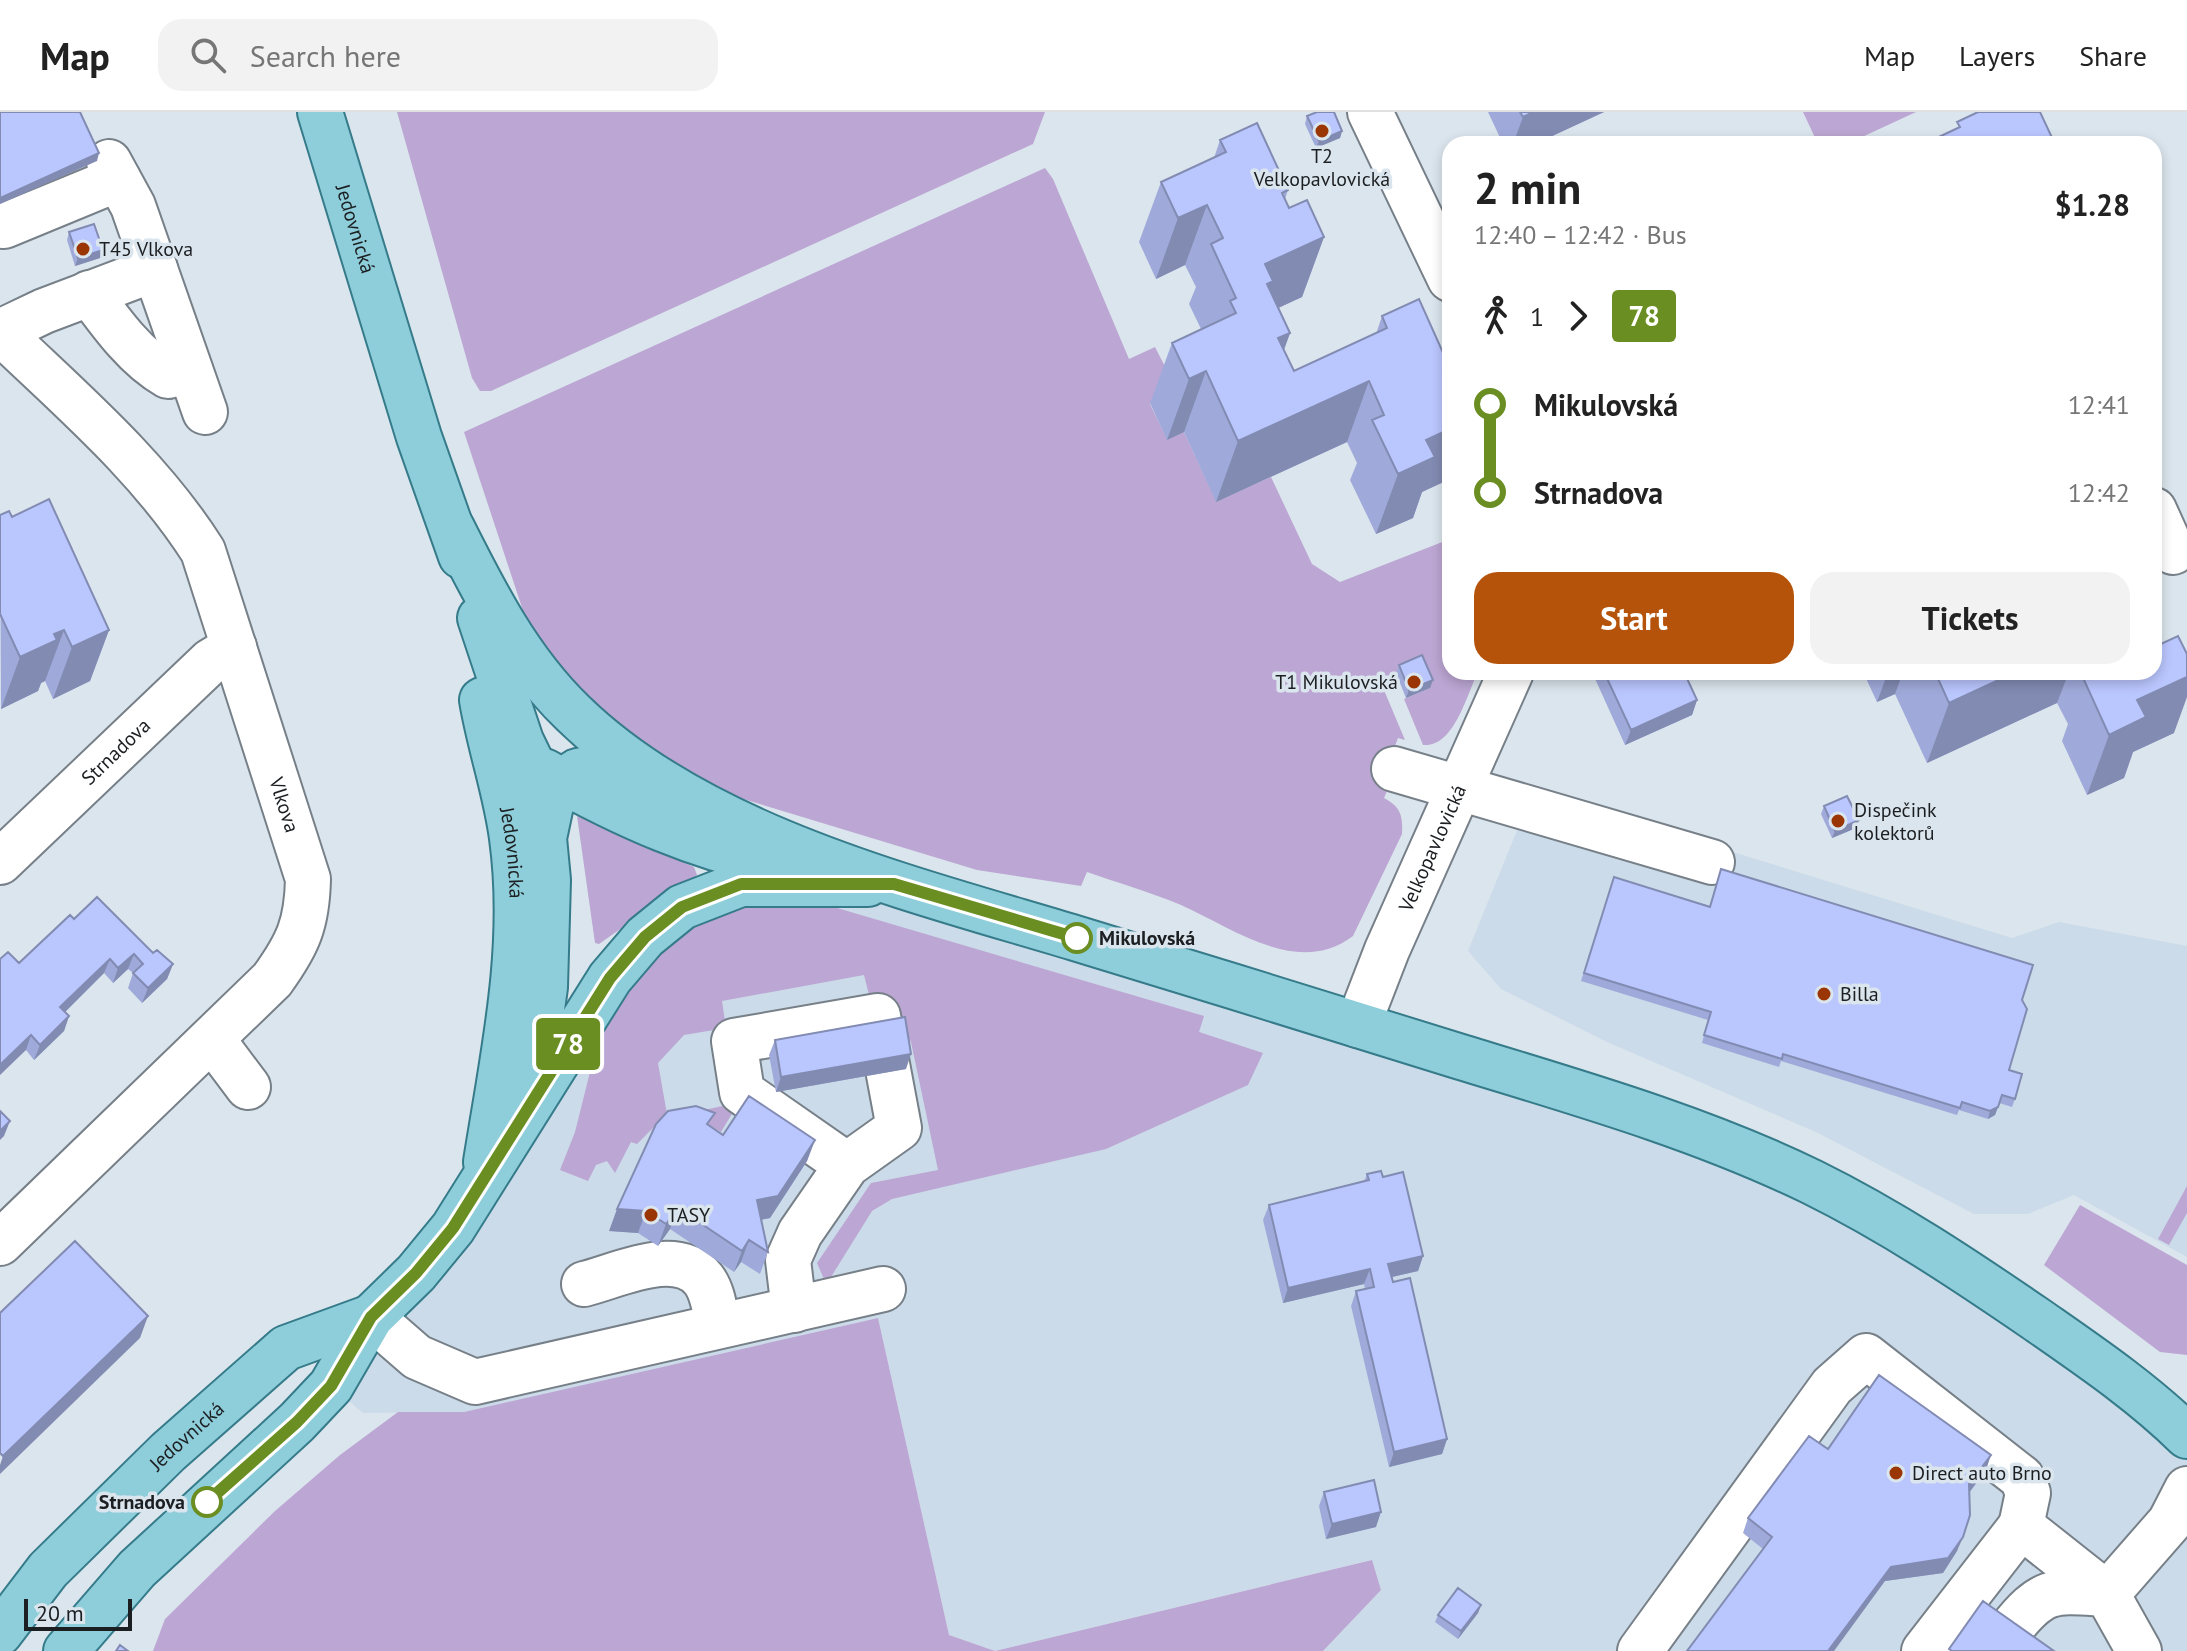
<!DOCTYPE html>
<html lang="en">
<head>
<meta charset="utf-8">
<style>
  body { margin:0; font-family:"PT Sans",sans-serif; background:#f2f2f2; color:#222; height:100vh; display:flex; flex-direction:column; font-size:30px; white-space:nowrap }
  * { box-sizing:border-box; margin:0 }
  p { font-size:26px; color:#767676 }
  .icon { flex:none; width:44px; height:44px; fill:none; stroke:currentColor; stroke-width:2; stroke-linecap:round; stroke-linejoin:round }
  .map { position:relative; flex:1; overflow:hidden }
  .details { position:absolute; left:1442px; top:24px; width:720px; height:544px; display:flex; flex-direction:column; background:#fff; border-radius:24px; box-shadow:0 4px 12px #0003 }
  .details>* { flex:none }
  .badge { padding:0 16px; border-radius:6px; font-size:28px; line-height:52px }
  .scale { position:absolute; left:24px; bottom:20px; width:108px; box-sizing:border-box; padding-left:8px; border:4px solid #1c1f22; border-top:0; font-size:22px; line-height:28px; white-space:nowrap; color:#1c1f22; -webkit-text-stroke:6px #dbe5ed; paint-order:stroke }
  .map>.badge { position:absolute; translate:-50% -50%; box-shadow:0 0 0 4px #fff }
  .legs { display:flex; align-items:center; gap:12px; height:88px; padding:0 32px; font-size:26px }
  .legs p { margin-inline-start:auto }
  .head { display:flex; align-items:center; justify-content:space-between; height:136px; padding:0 32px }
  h1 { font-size:44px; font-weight:700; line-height:60px }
  .primary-button { display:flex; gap:16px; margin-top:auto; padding:16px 32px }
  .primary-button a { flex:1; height:92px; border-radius:24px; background:#b45309; color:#fff; font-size:32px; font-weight:700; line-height:92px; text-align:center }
  .primary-button a+a { background:#f2f2f2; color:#222 }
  ul { padding:0 32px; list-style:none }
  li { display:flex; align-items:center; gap:28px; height:88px; font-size:30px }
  li i { display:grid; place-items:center; width:12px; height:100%; margin:0 10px; background:currentColor }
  li i::after { content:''; width:20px; height:20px; margin:-10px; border:6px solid; border-radius:50%; background:#fff }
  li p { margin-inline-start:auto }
  li:first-child i { background:linear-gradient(#0000 50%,currentColor 0) }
  li:last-child i { background:linear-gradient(currentColor 50%,#0000 0) }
  header { display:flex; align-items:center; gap:48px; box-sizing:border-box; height:112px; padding:0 40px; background:#fff; border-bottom:2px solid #e0e0e0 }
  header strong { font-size:38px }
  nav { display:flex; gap:44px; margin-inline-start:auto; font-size:28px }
  .search { width:560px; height:72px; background:#f2f2f2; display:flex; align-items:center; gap:20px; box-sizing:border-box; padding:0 28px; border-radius:24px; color:#767676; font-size:30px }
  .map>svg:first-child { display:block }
  .built { fill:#cbdbe9 }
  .green { fill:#bca6d3 }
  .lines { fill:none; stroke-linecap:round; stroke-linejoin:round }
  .minor-casing { stroke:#778088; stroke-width:48 }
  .major-casing { stroke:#357b8a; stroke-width:48 }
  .minor { stroke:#fff; stroke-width:44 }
  .major { stroke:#8eceda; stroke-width:44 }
  .wall { fill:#a0aada }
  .shaded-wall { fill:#828bb2 }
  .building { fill:#bac6fe; stroke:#828bb2; stroke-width:2 }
  .line-1-casing { stroke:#fff; stroke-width:18 }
  .line-1 { stroke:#6b8e23; stroke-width:12 }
  .poi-dot { fill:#9a3504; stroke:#dbe5ed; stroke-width:3 }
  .stop-1-dot { fill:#fff; stroke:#6b8e23; stroke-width:4 }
  .labels { text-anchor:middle; stroke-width:7; stroke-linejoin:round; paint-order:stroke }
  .poi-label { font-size:20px; fill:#1c1f22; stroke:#dbe5ed; text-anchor:start }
  .street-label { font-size:20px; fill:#1c1f22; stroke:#dbe5ed }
  .stop-label { font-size:20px; font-weight:bold; fill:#1c1f22; stroke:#dbe5ed; text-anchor:start }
</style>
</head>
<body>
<header>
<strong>Map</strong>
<div class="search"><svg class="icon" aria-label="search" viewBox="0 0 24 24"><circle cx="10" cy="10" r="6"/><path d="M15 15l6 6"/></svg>Search here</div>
<nav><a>Map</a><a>Layers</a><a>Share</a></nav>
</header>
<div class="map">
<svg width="2187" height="1539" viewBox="0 0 2187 1539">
  <rect width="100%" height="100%" fill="#dbe5ed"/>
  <path class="built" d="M1522 706 1713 734 2012 826 2059 810 2187 834V1145L2074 1083 2028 1102H1974L1816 1020 1607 930 1501 877 1468 839Z
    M894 772 1763 1048 2187 1324V1539H1323L1381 1478 1371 1448 995 1539 949 1523 878 1206 464 1300 363 1301 331 1274 610 866Z"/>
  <path class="green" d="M397 0H1045L1033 32 491 279H480L472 266Z
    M1803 0H1916L1847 32H1818Z
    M1045 56 1053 67 1129 247 1155 235 1177 278 1150 292 1167 327 1184 320 1216 389 1271 365 1312 452 1340 470 1450 427V560H1478C1467 582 1454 636 1423 633L1404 587 1430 576 1397 561 1381 571 1405 628 1398 626 1382 669 1390 672 1384 686C1401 695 1403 704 1402 722L1353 824C1298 866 1233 816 1181 793 1150 780 1118 771 1087 760L1081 774 977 758 727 682 646 640 584 595 533 529 464 320Z
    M577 704 694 755 697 763 599 832 595 831Z
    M725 792 827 793 1204 904 1199 920 1263 941 1248 973 1106 1037 892 1087 872 1099 831 1165 824 1167 817 1151 871 1071 938 1058 911 930 886 885 870 887 864 863 722 889 726 916 684 923 658 951 668 1008 657 1012 637 1032 631 1030 615 1061 607 1049 596 1053 588 1069 560 1058 575 1020 600 920 644 846Z
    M727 993 733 1000 721 1020 701 1008 677 1004Z
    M2187 1074V1101L2169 1133 2158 1127Z
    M2080 1093 2187 1153V1243L2160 1240 2044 1153Z
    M878 1206 949 1523 995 1539 1372 1448 1381 1478 1323 1539H153L165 1507 275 1399 340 1343 398 1300H464Z"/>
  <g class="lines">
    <defs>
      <g id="minor">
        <path d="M1370 0 1450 167"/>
        <path d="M4 114 118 67"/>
        <path d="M155 157 205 300"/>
        <path d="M89 181C111 211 136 246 168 264L190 258"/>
        <path id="s1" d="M0 220C72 289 149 354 203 439L308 767C307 812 298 832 272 868L0 1131"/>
        <path d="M0 220 44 199 155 157 133 94 109 50"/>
        <path d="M2154 398 2173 440"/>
        <path d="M1394 657 1712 750"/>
        <path id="s2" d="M0 750 211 549 234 535"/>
        <path id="s3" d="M1358 913 1387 838 1511 560"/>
        <path d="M212 927 248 975"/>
        <path d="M584 1172C617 1164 676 1134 703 1167 713 1179 715 1199 718 1214"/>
        <path d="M794 1198 788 1148 800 1121 847 1053 899 1016 878 904 734 929 742 980 847 1053"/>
        <path d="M371 1205 417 1245 475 1270 883 1177"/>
        <path d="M2107 1482 2170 1410 2187 1377"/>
        <path d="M2010 1518C2044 1474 2056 1479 2107 1482"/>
        <path d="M1640 1539 1832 1274 1866 1244 2022 1366 2028 1381 2021 1414 2107 1482 2139 1539"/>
        <path d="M1924 1539 2021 1414"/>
      </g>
      <g id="major">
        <path id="s4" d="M320 0 419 325 461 444"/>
        <path d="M452 416C485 482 519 549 573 601 700 725 909 776 1075 826 1204 865 1332 905 1461 945 1579 981 1701 1016 1812 1070 1891 1109 1963 1157 2036 1207 2089 1244 2141 1279 2187 1324"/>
        <path d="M480 506 521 629 537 662 546 708"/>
        <path id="s5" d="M482 588C490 635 506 680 512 726 527 835 503 943 486 1050"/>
        <path d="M544 659C621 702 701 739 788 754"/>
        <path d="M519 980 539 919 545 875 548 768 544 726 551 693 564 670 577 659 598 655 650 669"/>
        <path id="s6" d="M0 1521 48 1458 168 1340 286 1236 371 1205"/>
        <path d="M66 1539 137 1457 297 1310 331 1274 371 1205 416 1161 453 1116 610 866 645 825 682 795 741 772H868"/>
      </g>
    </defs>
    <use href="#minor" class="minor-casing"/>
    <use href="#major" class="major-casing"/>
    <use href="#minor" class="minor"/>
    <use href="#major" class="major"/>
  </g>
  <path class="wall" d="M1488 0H1604L1535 32H1503Z
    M1307 4 1342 19 1340 26 1316 36 1305 12Z
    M1220 28 1288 78 1285 87 1289 96 1324 125 1302 185 1278 196 1290 221 1284 238 1294 259 1376 222 1382 204 1446 263 1450 271V367L1422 380 1413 406 1376 422 1350 368 1357 351 1347 330 1216 390 1184 320 1167 328 1150 291 1172 231 1201 217 1189 192 1196 175 1185 153 1156 167 1139 130 1161 70 1214 46Z
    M69 120 100 146 75 154 67 128Z
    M0 403 12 405 109 518 90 569 53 587 45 569 41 571 38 579 1 597Z
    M2154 502 2159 514 2156 522 2174 621 2133 640 2124 666 2087 683 2062 629 2068 612 2057 591 1927 651 1895 582 1877 590 1863 560H2154Z
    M1399 553 1430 576 1406 586 1396 561Z
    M1592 560H1684L1697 588 1692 603 1625 633Z
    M1824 694 1859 708 1856 716 1832 726 1821 702Z
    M1614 765 2022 888 2009 958 2015 987 2012 995 1999 991 1995 1003 1988 1007 1959 998 1957 1003 1781 949 1779 955 1702 931 1708 908 1581 869Z
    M74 807 153 841 173 852 167 867 142 891 128 876 133 861 128 857 113 871 104 861 65 900 69 904 64 919 34 948 26 938 19 851Z
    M775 928 906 957 776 980 769 943Z
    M710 1014 723 1023 815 1028 807 1049 770 1106 761 1108 768 1140 760 1162 741 1150 734 1160 670 1117 658 1134 638 1121 609 1119Z
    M1367 1062 1383 1065 1423 1144 1418 1159 1392 1165 1447 1327 1442 1342 1389 1355 1351 1194 1356 1179 1365 1177 1364 1172 1283 1191 1263 1108 1269 1093 1364 1070Z
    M1828 1337 1986 1358 1970 1380 1957 1439 1943 1461 1885 1469 1763 1437 1743 1421 1748 1406Z
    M1324 1380 1376 1415 1326 1427 1319 1394Z
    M1481 1493 1478 1501 1458 1527 1435 1510 1438 1503Z"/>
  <path class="shaded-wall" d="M1533 0H1604L1535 32H1513L1523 5Z
    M1342 19 1340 26 1316 36 1319 29Z
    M99 41 97 49 0 92V86Z
    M1207 93 1185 153 1156 167 1178 106Z
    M1324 125 1302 185 1261 204 1265 152Z
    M103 138 100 146 75 154 78 146Z
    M1290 221 1268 281 1278 226Z
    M1206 259 1184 320 1167 328 1189 267Z
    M1369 269 1347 330 1216 390 1238 329Z
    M1450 317V367L1422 380 1413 406 1376 422 1398 362 1426 328Z
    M64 518 45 569 41 571 38 579 1 597 20 545 54 522Z
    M109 518 90 569 53 587 72 535Z
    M1888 560H1903L1895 582 1877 590Z
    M2016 560H2069L2057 591 1927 651 1949 591Z
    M2187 565V585L2174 621 2133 640 2124 666 2087 683 2109 623 2137 588Z
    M1433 568 1430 576 1406 586 1409 578Z
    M1697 588 1692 603 1625 633 1631 618Z
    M1859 708 1856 716 1832 726 1835 719Z
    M134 842 128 857 113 871 118 856Z
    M110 847 104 861 55 910 60 895Z
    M173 852 167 867 142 891 148 876Z
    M69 904 64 919 34 948 40 933Z
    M31 923 26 938 0 963V953Z
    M911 942 906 957 776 980 781 965Z
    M1998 995 1995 1003 1988 1007 1990 999Z
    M10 1009 4 1024 0 1028V1019Z
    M815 1028 807 1049 770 1106 749 1110 757 1088Z
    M678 1096 670 1117 658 1134 666 1112Z
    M617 1097 646 1099 638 1121 609 1119Z
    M749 1128 741 1150 734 1160 742 1139Z
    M1423 1144 1418 1159 1383 1167 1388 1152Z
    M1370 1157 1364 1172 1283 1191 1288 1176Z
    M148 1204 140 1226 0 1362V1353L3 1344Z
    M1447 1327 1442 1342 1389 1355 1394 1340Z
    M1991 1343 1986 1358 1964 1387 1969 1372Z
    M1381 1400 1376 1415 1326 1427 1332 1412Z
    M1963 1425 1957 1439 1943 1461 1885 1469 1834 1539H1828L1891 1455Z
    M1481 1493 1478 1501 1458 1527 1461 1519Z"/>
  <path class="building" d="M0 0H80L99 41 0 86Z
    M1317 0H1334L1342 19 1319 29 1307 4Z
    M1520 0H1533L1523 5Z
    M1978 0H2040L2055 32H1924L1960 15 1957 10Z
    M1257 11 1288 78 1282 81 1289 96 1307 88 1324 125 1265 152 1273 169 1267 172 1290 221 1278 226 1294 259 1387 216 1382 204 1419 187 1449 254 1443 257 1450 271V317L1426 328 1435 345 1398 362 1372 308 1384 303 1369 269 1238 329 1206 259 1189 267 1172 231 1236 201 1230 189 1236 186 1211 132 1223 126 1207 93 1178 106 1161 70 1226 40 1220 28Z
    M94 112 103 138 78 146 69 120Z
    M49 387 109 518 72 535 64 518 54 522 57 528 20 545 0 502V403L9 399 12 405Z
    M2154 502 2159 514 2154 516Z
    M2154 517 2161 532 2178 524 2187 542V565L2137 588 2146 605 2109 623 2084 568 2095 563 2094 560H2154Z
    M1422 543 1433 568 1409 578 1399 553Z
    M1604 560H1684L1697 588 1631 618Z
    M1935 560H2016L1949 591Z
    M1847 684 1859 708 1835 719 1824 694Z
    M1721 757 2033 853 2022 888 2027 897 2009 958 2022 962 2015 987 2002 983 1998 995 1990 999 1962 990 1960 996 1783 942 1782 947 1704 923 1711 900 1584 861 1614 765 1710 795Z
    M97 785 153 841 157 838 173 852 148 876 133 861 143 852 134 842 118 856 110 847 60 895 69 904 40 933 31 923 0 953V847L8 840 19 851 70 803 74 807Z
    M905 905 911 942 781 965 775 928Z
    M749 984 815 1028 778 1084 757 1088 768 1140 749 1128 742 1139 678 1096 666 1112 646 1099 617 1097 656 1012 668 999 696 994 715 1001 707 1012 723 1023Z
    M0 999 10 1009 0 1019Z
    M1381 1059 1383 1065 1403 1060 1423 1144 1388 1152 1393 1170 1410 1166 1447 1327 1394 1340 1356 1179 1374 1175 1370 1157 1288 1176 1269 1093 1369 1068 1367 1062Z
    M75 1129 148 1204 3 1344 0 1341V1201Z
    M1879 1263 1991 1343 1969 1372 1970 1403 1963 1425 1948 1446 1891 1455 1828 1539H1687L1772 1425 1748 1406 1809 1324 1828 1337Z
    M1374 1368 1381 1400 1332 1412 1324 1380Z
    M1458 1476 1481 1493 1461 1519 1438 1503Z
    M1983 1489 2054 1539H1952L1949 1537Z
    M120 1533 128 1539H116Z"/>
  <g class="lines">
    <defs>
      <path id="line-1" d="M207 1390 297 1310 331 1274 371 1205 416 1161 453 1116 610 866 645 825 682 795 741 772H894L1077 826"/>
    </defs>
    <use href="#line-1" class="line-1-casing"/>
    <use href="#line-1" class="line-1"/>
  </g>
  <g class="poi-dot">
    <circle cx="1322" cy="19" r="8"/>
    <circle cx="83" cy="137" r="8"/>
    <circle cx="1414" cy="570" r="8"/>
    <circle cx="1838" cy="709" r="8"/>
    <circle cx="1824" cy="882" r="8"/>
    <circle cx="651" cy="1103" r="8"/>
    <circle cx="1896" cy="1361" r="8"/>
  </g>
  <g class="stop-1-dot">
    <circle cx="1077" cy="826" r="14"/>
    <circle cx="207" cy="1390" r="14"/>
  </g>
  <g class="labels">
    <g class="poi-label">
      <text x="1322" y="51" text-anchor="middle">T2<tspan x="1322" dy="23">Velkopavlovická</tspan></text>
      <text x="99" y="144">T45 Vlkova</text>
      <text x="1398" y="577" text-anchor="end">T1 Mikulovská</text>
      <text x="1854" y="705">Dispečink<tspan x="1854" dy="23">kolektorů</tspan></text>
      <text x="1840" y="889">Billa</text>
      <text x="667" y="1110">TASY</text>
      <text x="1912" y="1368">Direct auto Brno</text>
    </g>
    <g class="street-label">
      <text dy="7" stroke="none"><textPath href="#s4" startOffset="122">Jedovnická</textPath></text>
      <text dy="7" stroke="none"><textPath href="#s2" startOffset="160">Strnadova</textPath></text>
      <text dy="7" stroke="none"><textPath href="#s1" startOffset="566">Vlkova</textPath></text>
      <text dy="7" stroke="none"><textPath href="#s3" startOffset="192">Velkopavlovická</textPath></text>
      <text dy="7" stroke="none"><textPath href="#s5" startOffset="156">Jedovnická</textPath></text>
      <text dy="7" stroke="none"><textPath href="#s6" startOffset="272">Jedovnická</textPath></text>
    </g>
    <g class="stop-label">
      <text x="1099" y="833">Mikulovská</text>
      <text x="185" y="1397" text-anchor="end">Strnadova</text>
    </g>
  </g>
</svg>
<div class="scale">20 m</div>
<b class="badge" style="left:568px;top:932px;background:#6b8e23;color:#fff">78</b>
<section class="details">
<div class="head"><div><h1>2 min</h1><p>12:40 – 12:42 · Bus</p></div><b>$1.28</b></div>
<div class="legs"><svg class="icon" aria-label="walk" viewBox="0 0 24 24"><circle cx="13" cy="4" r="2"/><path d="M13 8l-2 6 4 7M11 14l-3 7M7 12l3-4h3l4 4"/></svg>1<svg class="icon" aria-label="forward" viewBox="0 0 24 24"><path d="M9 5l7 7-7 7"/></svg><b class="badge" style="background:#6b8e23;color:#fff">78</b></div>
<ul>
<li><i style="color:#6b8e23"></i><b>Mikulovská</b><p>12:41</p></li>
<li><i style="color:#6b8e23"></i><b>Strnadova</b><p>12:42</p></li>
</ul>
<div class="primary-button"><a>Start</a><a>Tickets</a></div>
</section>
</div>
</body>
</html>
